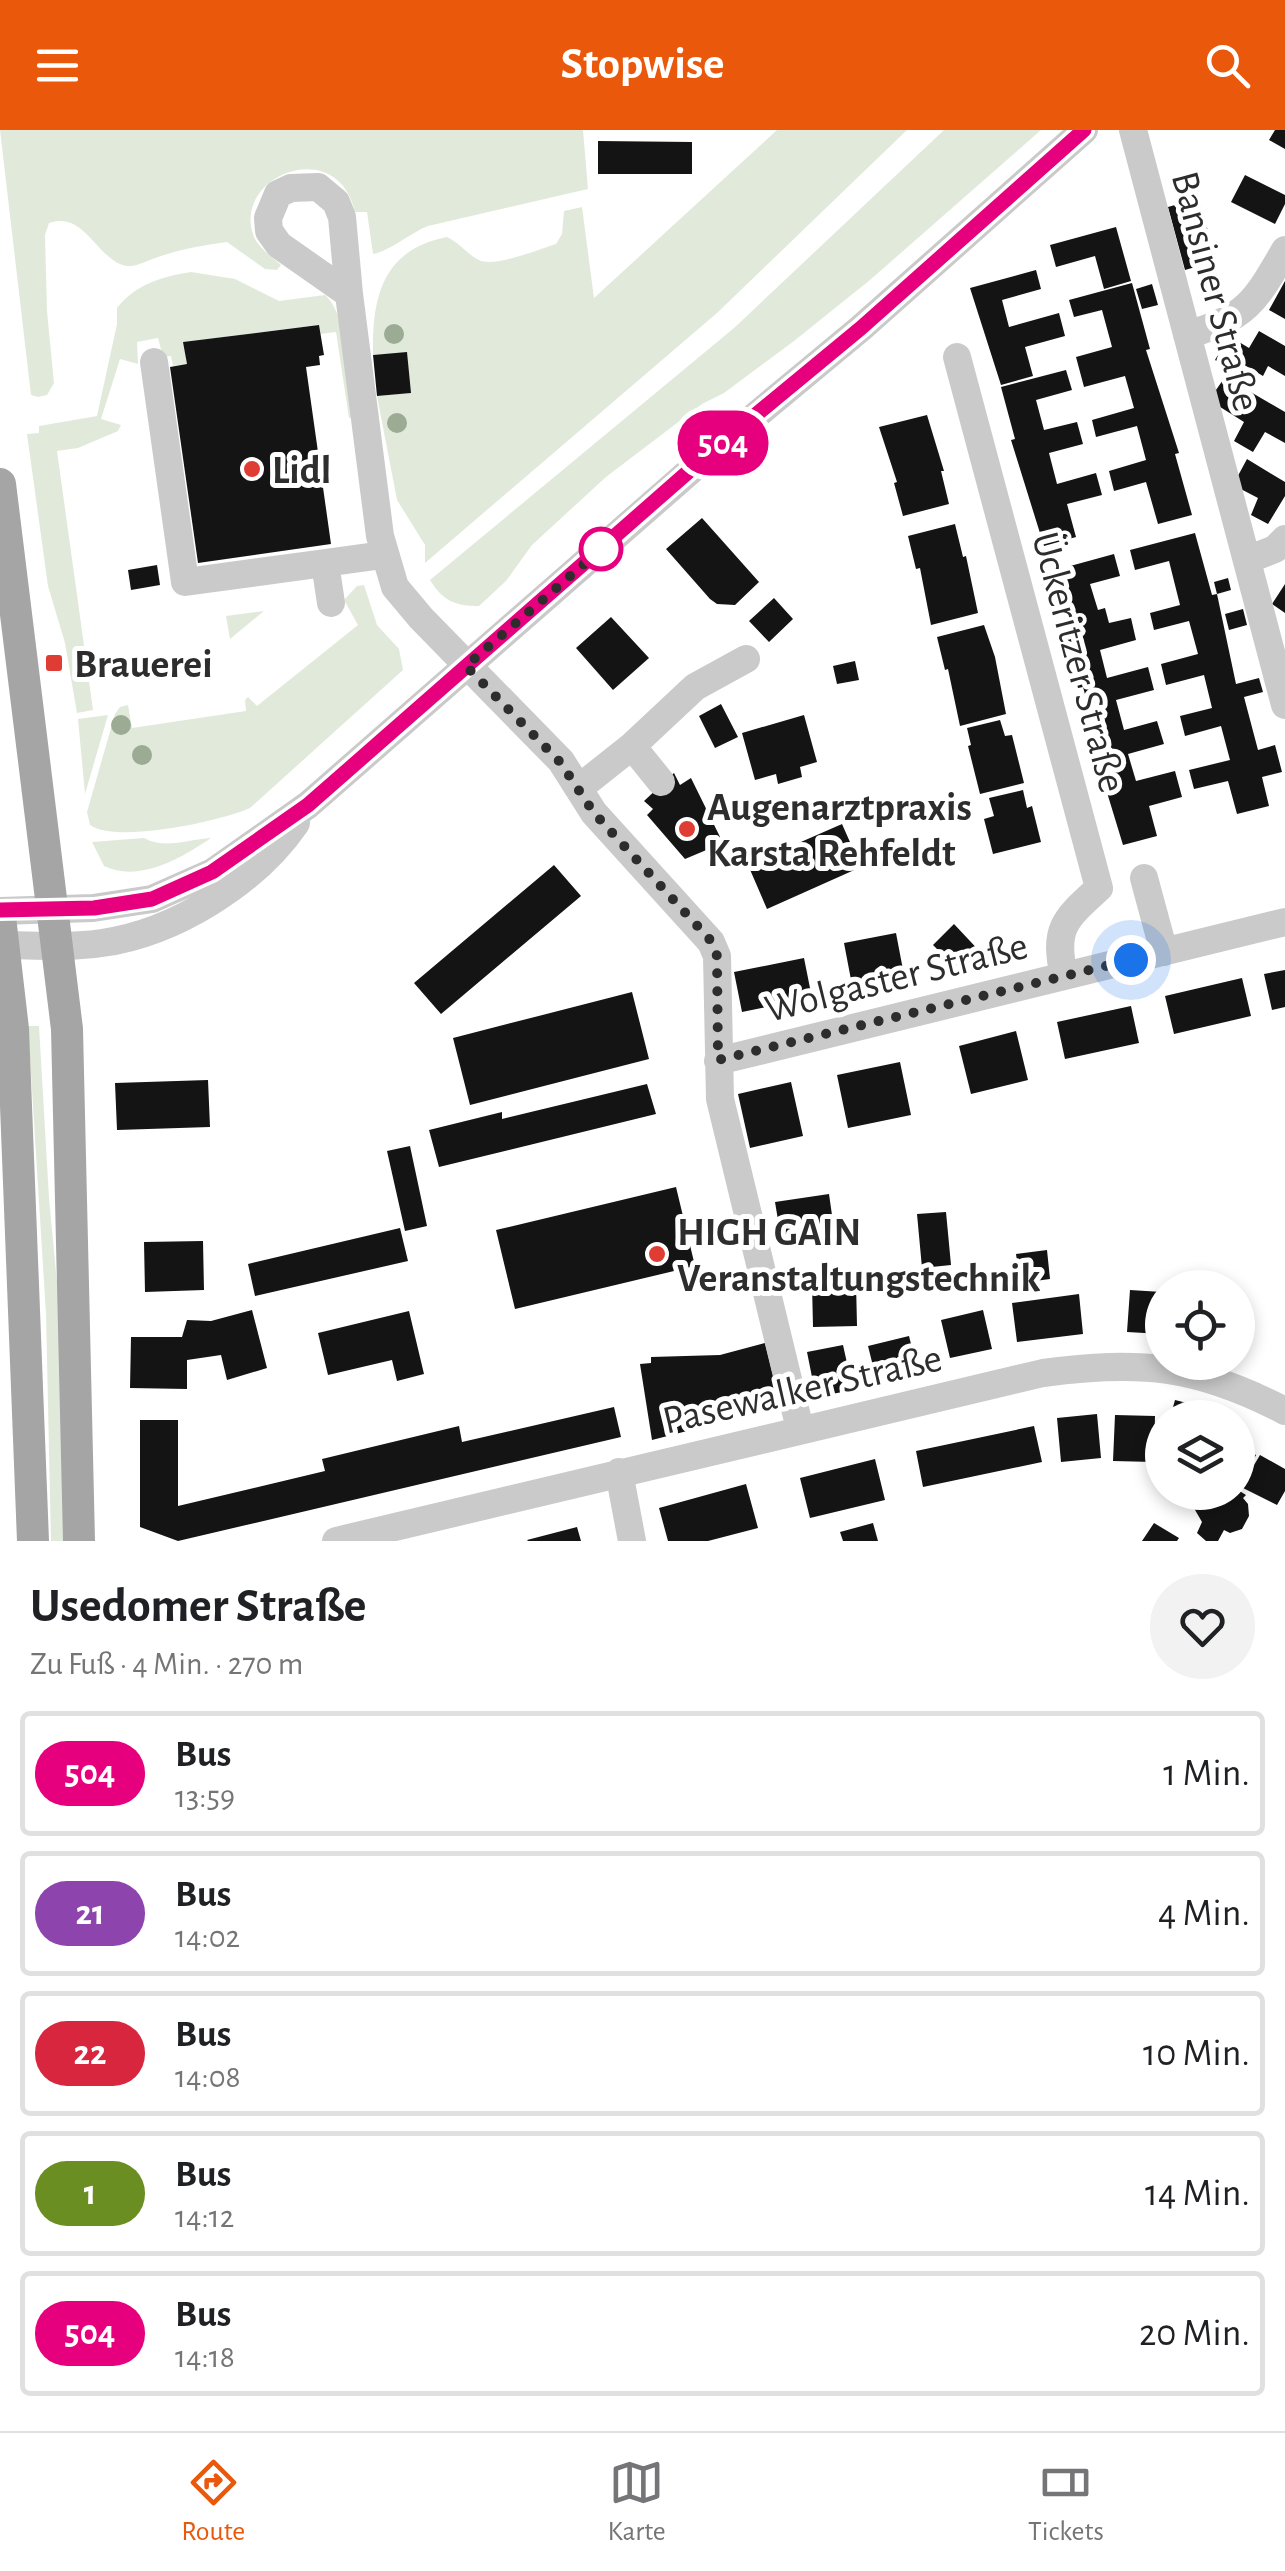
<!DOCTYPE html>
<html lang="de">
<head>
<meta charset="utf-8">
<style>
  body { margin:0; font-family:"Alegreya Sans",sans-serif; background:#f2f2f2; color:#202124; height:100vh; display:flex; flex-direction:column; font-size:38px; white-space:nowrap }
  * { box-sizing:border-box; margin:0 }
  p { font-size:32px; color:#757577 }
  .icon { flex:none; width:55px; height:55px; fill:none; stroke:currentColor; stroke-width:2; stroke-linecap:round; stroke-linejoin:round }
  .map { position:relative; height:1411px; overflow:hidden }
  .panel { display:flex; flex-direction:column; background:#fff; flex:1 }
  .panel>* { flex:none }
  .badge { padding:0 20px; border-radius:32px; font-size:35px; line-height:65px }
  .buttons { position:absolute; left:1145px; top:1140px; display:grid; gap:20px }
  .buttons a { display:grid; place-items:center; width:110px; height:110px; border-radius:50%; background:#fff; box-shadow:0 5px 15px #0003; font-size:50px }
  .you { position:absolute; width:50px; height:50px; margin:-25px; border:8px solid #fff; border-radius:50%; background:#1a73e8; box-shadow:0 0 0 15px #1a73e833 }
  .map>.badge { position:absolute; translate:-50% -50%; box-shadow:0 0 0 5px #fff }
  .round { display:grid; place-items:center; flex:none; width:105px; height:105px; border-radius:52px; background:#f2f2f2 }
  .summary { display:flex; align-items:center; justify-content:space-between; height:170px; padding:0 30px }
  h1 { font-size:48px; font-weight:600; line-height:75px }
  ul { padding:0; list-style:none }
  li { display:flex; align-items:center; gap:30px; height:125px; margin:0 20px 15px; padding:0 10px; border:5px solid #e0e0e0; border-radius:10px }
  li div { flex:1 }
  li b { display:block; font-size:38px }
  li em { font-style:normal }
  li .badge { min-width:110px; font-weight:700; text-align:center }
  header { display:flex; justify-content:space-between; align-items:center; height:130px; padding:0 30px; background:#ea580c; color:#fff; font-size:45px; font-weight:600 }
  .tabs { display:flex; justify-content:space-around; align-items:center; height:140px; border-top:2px solid #e0e0e0; background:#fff; font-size:28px; color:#757577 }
  .tabs a { display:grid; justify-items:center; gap:5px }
  .tabs .active { color:#ea580c }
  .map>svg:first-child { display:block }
  .green { fill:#e1eada }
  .building { fill:#141414 }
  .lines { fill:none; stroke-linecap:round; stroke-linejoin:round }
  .minor { stroke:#cacaca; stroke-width:28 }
  .major { stroke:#a5a5a5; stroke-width:32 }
  .tree { fill:#9bab94 }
  .line-casing { stroke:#fff; stroke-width:22 }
  .line { stroke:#e6007e; stroke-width:15 }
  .walk { stroke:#2d2d2d; stroke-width:10; stroke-dasharray:0 18 }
  .poi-dot { fill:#df3d33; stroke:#fff; stroke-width:4 }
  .stop-dot { fill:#fff; stroke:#e6007e; stroke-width:5 }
  .labels { text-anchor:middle; stroke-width:10; stroke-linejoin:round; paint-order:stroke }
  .street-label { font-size:40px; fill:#2d2d2d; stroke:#fff }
  .poi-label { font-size:40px; font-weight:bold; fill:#2d2d2d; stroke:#fff; text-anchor:start }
</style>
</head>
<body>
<header><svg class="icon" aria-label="menu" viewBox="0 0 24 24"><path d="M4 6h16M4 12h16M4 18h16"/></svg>Stopwise<svg class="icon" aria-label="search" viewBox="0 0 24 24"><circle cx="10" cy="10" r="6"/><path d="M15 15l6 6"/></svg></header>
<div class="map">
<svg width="1285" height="1411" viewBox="0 0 1285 1411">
  <rect width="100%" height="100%" fill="#fff"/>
  <path class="green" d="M0 0H583L588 59 428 96C410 103 390 121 373 124L367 82H355C337 3 230 47 254 107 259 118 272 127 281 135L277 140 265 139 227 112C200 116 175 120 150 130 139 134 131 139 120 134 96 124 82 81 49 93L45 105 47 181 54 253 47 265 38 267 31 265Z
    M777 0H907L717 183 425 433V415L397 370 377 266 410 263 407 223 373 225C372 167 382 120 447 107 460 113 468 125 479 130 495 138 539 119 556 114L562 104 564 81 582 77 594 168Z
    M944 0H1041L870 150 794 211 724 263 702 274 606 347 532 415 506 451 479 476C455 476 443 471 430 450L734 198Z
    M191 142 235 149 279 171 325 165C349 186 349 255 354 287L349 288 336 202 320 204 319 195 184 212 187 234 173 236 171 226 163 227 158 208 137 212 138 234 120 229 101 289 121 295 118 301 78 318 57 321 93 580 77 583 65 513 48 456 27 304 39 303V296L97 286 117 194V178C136 154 161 147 191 142Z
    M364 455 377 495 399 519 403 540 250 678C222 691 115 714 90 695L87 682 115 584 120 577 128 575 132 598 246 581 245 570 248 567 257 576 358 495 344 470 357 456Z
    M264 481 230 509 226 486Z
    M108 585 85 664 78 589Z
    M144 708C166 720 188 709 211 708 182 728 139 753 104 736L92 712Z
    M28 896H39L49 1068 62 1206 67 1411H51L46 1184Z"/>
  <path class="building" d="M1275 0H1285V19L1269 10Z
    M598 11 692 12V44H598Z
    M1245 45 1285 65V74L1275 94 1231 72Z
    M1199 68 1216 131 1185 140 1168 77Z
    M1116 97 1131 151 1104 159 1095 126 1056 137 1050 115Z
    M1036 140 1041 159 1002 170 1009 197 1059 183 1065 206 1025 217 1033 246 1001 255 970 158Z
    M1285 151V189L1269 180Z
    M1132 153 1150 219 1146 220 1179 323 1175 324 1192 385 1158 394 1146 352 1114 361 1109 341 1146 330 1137 296 1096 307 1092 290 1134 278 1125 246 1084 257 1076 227 1112 217 1102 180 1074 187 1069 170Z
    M1152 154 1158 175 1142 179 1136 159Z
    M319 195 324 225 319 226 320 235 306 237 331 414 198 433 170 237 187 234 183 212Z
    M1259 201 1285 216V246L1268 236 1263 246 1241 233 1236 242 1215 230 1229 206 1249 218Z
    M407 222 411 263 377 266 373 225Z
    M1066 240 1072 260 1036 270 1044 300 1077 292 1083 314 1049 323 1057 354 1096 343 1102 365 1067 374 1076 407 1044 416 1011 310 1015 309 1001 257Z
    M1225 247 1285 282V313L1265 302 1253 322 1234 311 1244 292 1209 270Z
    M927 285 944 341H941L949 374 903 386 894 353 897 352 879 297Z
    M1247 329 1285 352V366L1268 394 1251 385 1258 368 1233 355Z
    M702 388 759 452 735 475 717 474 710 469 666 419Z
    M955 394 963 427 966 426 978 483 931 495 920 438 916 439 908 406Z
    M1195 403 1212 465 1217 464 1214 452 1228 448 1231 460 1217 464 1236 554 1259 548 1263 562 1244 567 1258 620 1275 615 1282 642 1262 647 1269 676 1237 684 1228 651 1194 659 1189 640 1230 630 1221 596 1185 606 1180 586 1212 578 1204 545 1166 555 1161 534 1198 524 1189 491 1154 500 1150 483 1180 475 1169 431 1135 440 1130 420Z
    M1114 424 1120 446 1090 454 1098 480 1105 478 1109 493 1131 488 1136 510 1100 520 1107 548 1148 537 1154 560 1116 570 1124 600 1157 591 1164 614 1128 624 1136 651 1175 641 1182 667 1149 676 1157 706 1123 715 1091 610 1097 609 1083 557 1078 558 1065 507 1070 505 1052 441Z
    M157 435 160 455 131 460 128 440Z
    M1285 454V483L1272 474Z
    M774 468 793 489 769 512 749 491Z
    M1243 479 1247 495 1229 500 1225 484Z
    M611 487 649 528 613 560 576 518Z
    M984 495 995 527 1006 584 960 596 948 539 945 540 937 507Z
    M855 531 859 550 837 554 833 536Z
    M721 574 738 607 715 618 699 586Z
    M804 585 817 632 800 637 802 647 778 654 776 644 755 650 742 603Z
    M1000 590 1005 606 1012 605 1024 653 980 664 968 616 971 615 967 598Z
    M674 643 680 655 691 648 723 713 685 729 647 685 653 679 644 671Z
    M1023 660 1027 678 1032 676 1041 712 993 724 984 689 994 686 989 668Z
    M842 694 861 737 767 779 748 735Z
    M554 735 581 766 441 884 414 853Z
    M954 794 985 827 965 847 933 815Z
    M896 803 904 845 852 855 844 813Z
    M804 828 812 868 742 882 734 842Z
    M1285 840V877L1272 880 1264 844Z
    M1242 848 1251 886 1174 904 1165 866Z
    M632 862 649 929 470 975 453 908Z
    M1131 876 1139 913 1065 929 1057 892Z
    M1016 901 1028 950 971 964 959 916Z
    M900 932 911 985 848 998 837 945Z
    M208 950 210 997 117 1000 115 953Z
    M791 952 803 1006 750 1018 738 964Z
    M647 954 656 984 439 1037 429 1000 502 982V989Z
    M410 1016 427 1096 405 1101 387 1021Z
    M676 1057 695 1136 515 1179 496 1100Z
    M829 1064 834 1099 781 1108 775 1072Z
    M946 1082 951 1135 922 1138 917 1084Z
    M400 1098 408 1131 255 1166 248 1134Z
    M203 1111 204 1160 145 1162 144 1112Z
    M1047 1120 1050 1149 1020 1153 1016 1124Z
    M856 1152 857 1196 813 1197 812 1154Z
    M1130 1160 1162 1162V1204L1127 1202Z
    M1079 1164 1083 1204 1017 1212 1012 1173Z
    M252 1180 267 1238 227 1250 221 1225 187 1230V1259L130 1258 131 1207H182L187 1190 211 1191Z
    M983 1180 992 1219 950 1228 941 1190Z
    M409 1181 424 1244 397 1251 392 1230 328 1245 318 1203Z
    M909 1206 919 1246 878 1256 868 1216Z
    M765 1213 781 1277 652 1310 640 1234 651 1233V1227L720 1225Z
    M843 1215 853 1260 816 1267 807 1222Z
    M1175 1270 1199 1276 1196 1288H1170Z
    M614 1277 621 1307 178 1411 140 1397V1290H178V1376L325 1341 322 1329 459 1296 462 1312Z
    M1097 1284 1101 1328 1061 1332 1057 1288Z
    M1115 1285 1155 1286 1154 1332 1113 1331Z
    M1034 1296 1042 1332 923 1357 916 1321Z
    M1238 1316 1256 1325 1238 1359Z
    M1260 1325 1285 1339V1361L1277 1375 1241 1357Z
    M875 1329 885 1370 810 1388 800 1348Z
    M746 1354 758 1398 708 1411H668L659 1378Z
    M1238 1360 1246 1365 1243 1368 1248 1374 1249 1386 1242 1399 1230 1403 1224 1400 1218 1411H1206L1197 1403 1202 1392 1191 1373 1198 1362H1238Z
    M873 1393 878 1411H843L840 1402Z
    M1154 1393 1179 1408 1177 1411H1142Z
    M577 1397 581 1411H528L527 1410Z"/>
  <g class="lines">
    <path class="minor" d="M1133 0 1285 575
      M349 164 279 115 269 101 268 88 278 64 291 58 318 57 336 72 342 87 349 164 380 406 395 457 421 488 561 631 594 683 711 812 717 826 720 969 800 1299
      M1187 205C1247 187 1255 172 1285 120
      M957 227 1099 758C1065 789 1053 798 1064 846
      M154 232 185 452 325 433
      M1247 430 1275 419 1285 409
      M331 473 325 433 383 425
      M632 616 661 652
      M579 658 632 616 695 557 746 529
      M1144 748 1164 822
      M0 781 93 778 152 769 213 742 308 675 713 321 861 198 1084 0
      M0 815C33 815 69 818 102 813 174 803 255 753 296 693
      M718 931 1285 792
      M619 1342 632 1411
      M336 1411 1043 1243C1140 1230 1197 1235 1285 1281"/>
    <path class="major" d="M0 354 67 899 79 1411
      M0 787 13 899 33 1411"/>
  </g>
  <g class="tree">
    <circle cx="394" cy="204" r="10"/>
    <circle cx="397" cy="293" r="10"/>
    <circle cx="121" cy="595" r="10"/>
    <circle cx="142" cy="625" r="10"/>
  </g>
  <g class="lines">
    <defs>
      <path id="line" d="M0 780 94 778 152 769 212 742 308 675 712 321 861 198 1084 0"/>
    </defs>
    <use href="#line" class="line-casing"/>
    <use href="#line" class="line"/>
    <path class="walk" d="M601 419 606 415 466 536 560 632 594 683 712 812 717 826 718 930 1131 830"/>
  </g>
  <g class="poi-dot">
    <circle cx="252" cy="339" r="10"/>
    <rect x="44" y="523" width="20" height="20" rx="5"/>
    <circle cx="687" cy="699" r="10"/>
    <circle cx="657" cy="1124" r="10"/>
  </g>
  <circle class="stop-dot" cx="601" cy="419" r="20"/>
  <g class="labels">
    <g class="street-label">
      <text transform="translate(1217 161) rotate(75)" y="14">Bansiner Straße</text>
      <text transform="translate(1080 532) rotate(75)" y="14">Ückeritzer Straße</text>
      <text transform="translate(896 846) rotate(-14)" y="14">Wolgaster Straße</text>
      <text transform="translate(802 1258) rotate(-13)" y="14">Pasewalker Straße</text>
    </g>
    <g class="poi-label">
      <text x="272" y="353">Lidl</text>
      <text x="74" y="547">Brauerei</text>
      <text x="707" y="690">Augenarztpraxis<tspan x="707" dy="46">Karsta Rehfeldt</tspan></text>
      <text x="677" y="1115">HIGH GAIN<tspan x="677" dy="46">Veranstaltungstechnik</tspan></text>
    </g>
  </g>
</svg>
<div class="buttons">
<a><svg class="icon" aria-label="locate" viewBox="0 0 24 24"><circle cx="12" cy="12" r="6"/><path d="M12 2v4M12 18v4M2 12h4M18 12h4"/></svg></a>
<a><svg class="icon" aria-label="layers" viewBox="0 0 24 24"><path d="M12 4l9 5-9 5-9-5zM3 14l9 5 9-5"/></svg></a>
</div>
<div class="you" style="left:1131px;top:830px"></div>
<b class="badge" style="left:723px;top:313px;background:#e6007e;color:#fff">504</b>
</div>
<section class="panel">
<div class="summary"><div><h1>Usedomer Straße</h1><p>Zu Fuß · 4 Min. · 270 m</p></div><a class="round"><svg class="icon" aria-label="heart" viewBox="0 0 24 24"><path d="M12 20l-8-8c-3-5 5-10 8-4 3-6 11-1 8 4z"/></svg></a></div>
<ul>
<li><span class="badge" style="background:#e6007e;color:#fff">504</span><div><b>Bus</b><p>13:59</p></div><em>1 Min.</em></li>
<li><span class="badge" style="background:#8e44ad;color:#fff">21</span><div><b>Bus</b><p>14:02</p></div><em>4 Min.</em></li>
<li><span class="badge" style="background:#d7263d;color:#fff">22</span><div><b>Bus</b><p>14:08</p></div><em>10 Min.</em></li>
<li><span class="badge" style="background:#6b8e23;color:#fff">1</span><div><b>Bus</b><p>14:12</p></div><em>14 Min.</em></li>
<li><span class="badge" style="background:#e6007e;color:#fff">504</span><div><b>Bus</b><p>14:18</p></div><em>20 Min.</em></li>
</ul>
</section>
<nav class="tabs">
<a class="active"><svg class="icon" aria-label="directions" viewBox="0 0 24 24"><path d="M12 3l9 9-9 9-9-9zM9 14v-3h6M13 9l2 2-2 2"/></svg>Route</a>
<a><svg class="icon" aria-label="map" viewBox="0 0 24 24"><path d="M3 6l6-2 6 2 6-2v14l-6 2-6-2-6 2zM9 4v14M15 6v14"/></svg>Karte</a>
<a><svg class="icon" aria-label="tickets" viewBox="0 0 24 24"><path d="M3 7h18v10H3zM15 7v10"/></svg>Tickets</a>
</nav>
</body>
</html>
